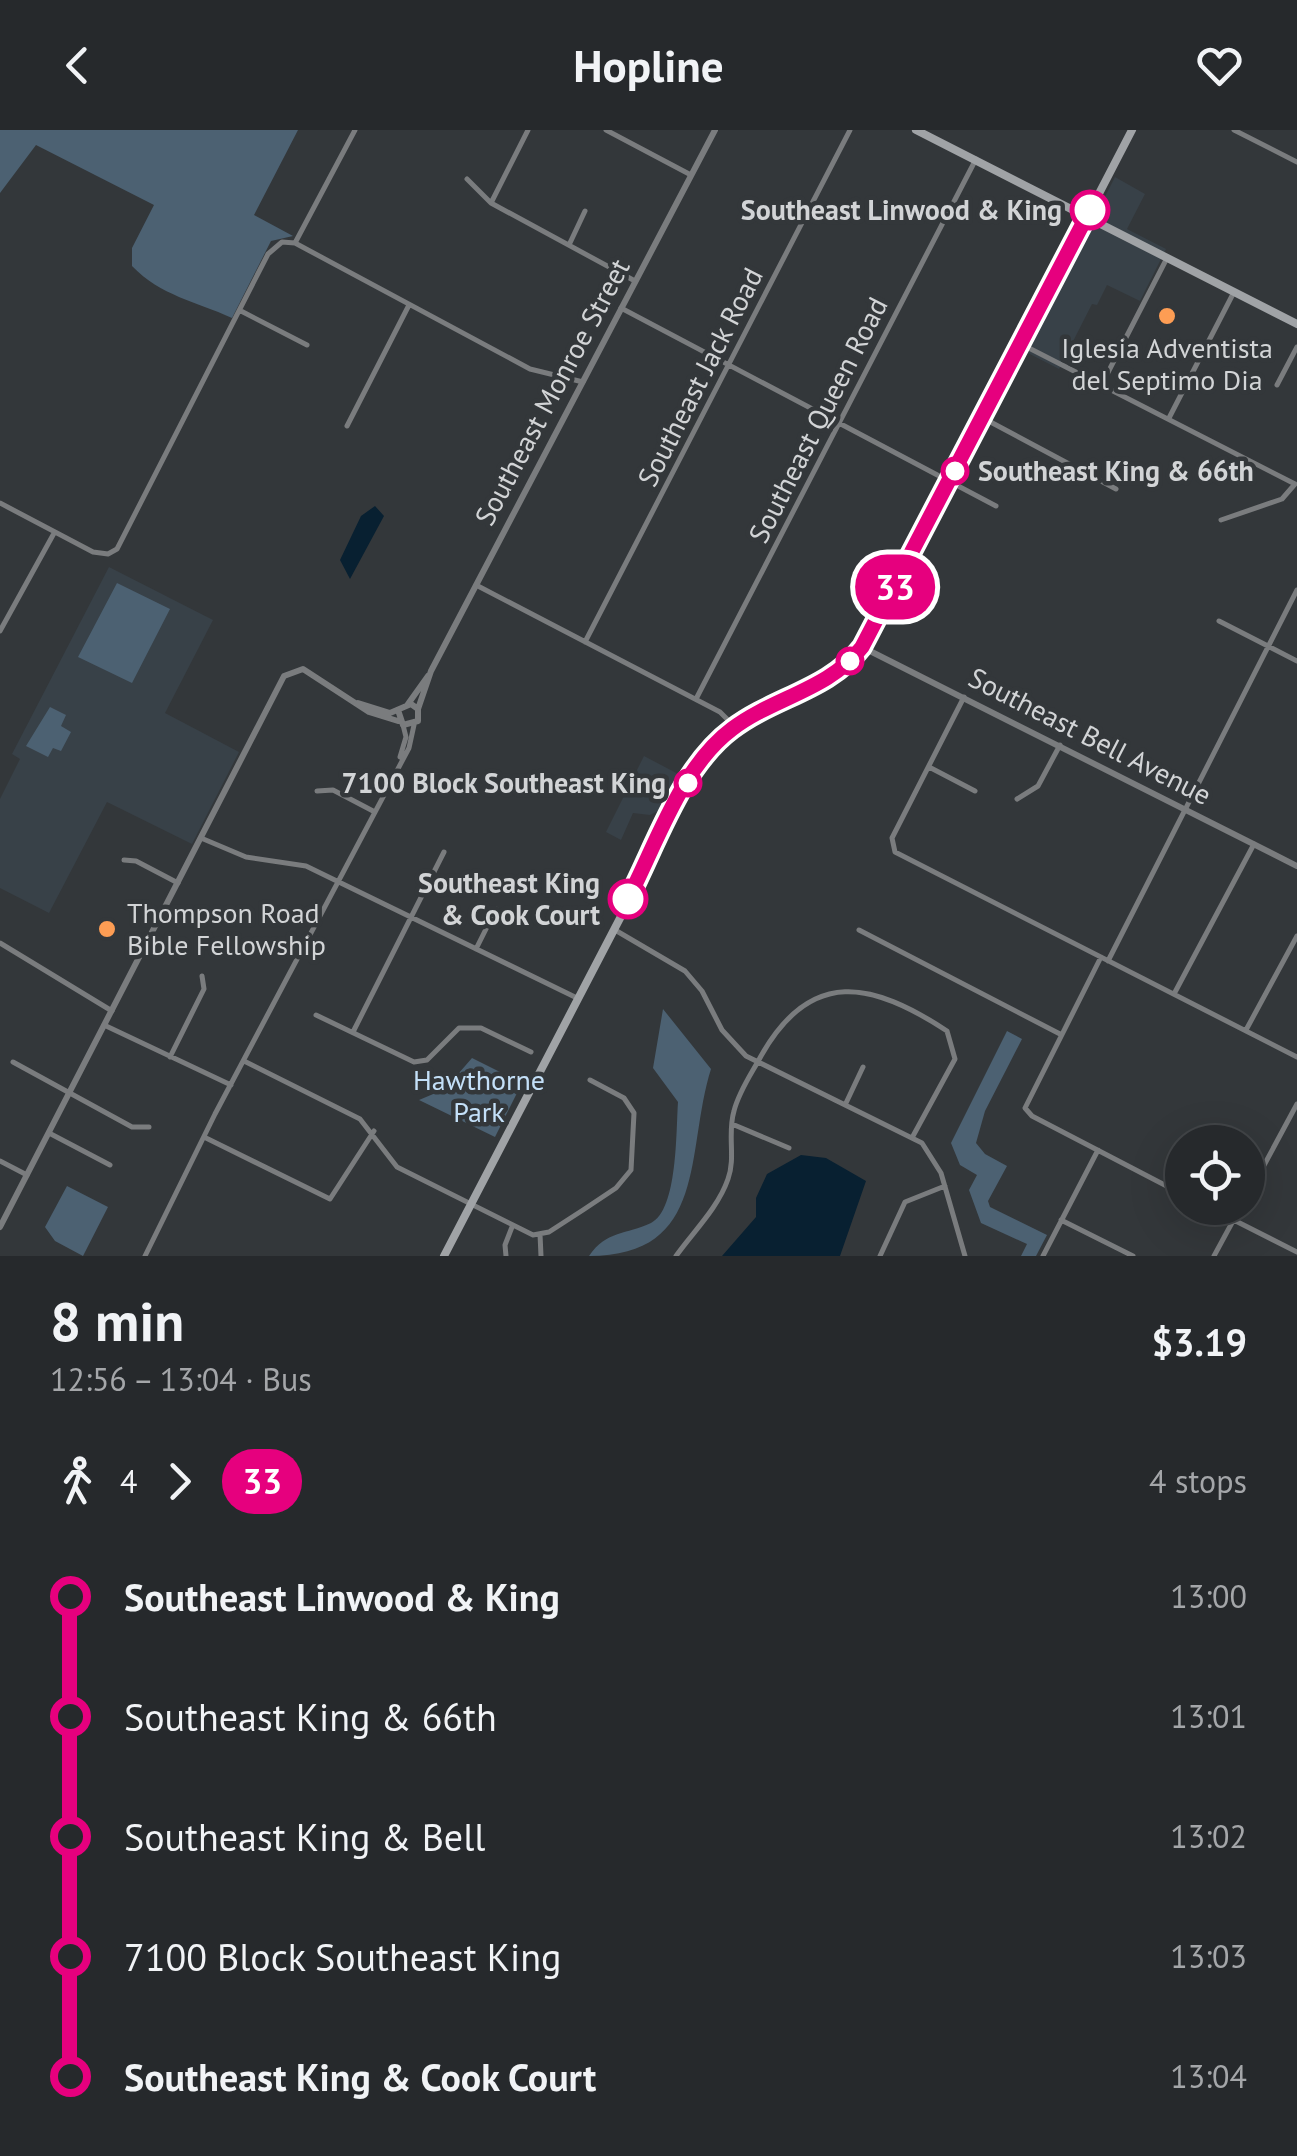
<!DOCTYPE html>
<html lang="en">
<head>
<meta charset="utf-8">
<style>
  body { margin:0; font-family:"PT Sans",sans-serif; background:#323538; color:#f1f3f6; height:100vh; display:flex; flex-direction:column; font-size:38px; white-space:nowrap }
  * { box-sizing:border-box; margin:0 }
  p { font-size:32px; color:#a4a6a9 }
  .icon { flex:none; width:55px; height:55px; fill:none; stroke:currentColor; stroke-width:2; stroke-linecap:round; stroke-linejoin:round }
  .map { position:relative; height:1126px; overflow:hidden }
  .panel { display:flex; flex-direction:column; background:#26292c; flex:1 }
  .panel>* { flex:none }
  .badge { padding:0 20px; border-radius:32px; font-size:35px; line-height:65px }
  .buttons { position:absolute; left:1165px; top:995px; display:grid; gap:20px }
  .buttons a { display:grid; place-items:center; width:100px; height:100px; border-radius:50%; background:#26292c; box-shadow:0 10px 40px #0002,0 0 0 2px #424548; font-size:50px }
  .map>.badge { position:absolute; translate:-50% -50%; box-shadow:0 0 0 5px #fff }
  .legs { display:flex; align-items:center; gap:15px; height:110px; padding:0 50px; font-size:32px }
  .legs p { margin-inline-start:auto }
  .overview { display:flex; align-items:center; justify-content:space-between; height:170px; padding:0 50px }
  h1 { font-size:55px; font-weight:700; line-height:75px }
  ul { padding:0 50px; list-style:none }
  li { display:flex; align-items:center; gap:35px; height:120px; font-size:38px }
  li i { display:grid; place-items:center; width:15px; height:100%; margin:0 12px; background:currentColor }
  li i::after { content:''; width:25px; height:25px; margin:-12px; border:8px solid; border-radius:50%; background:#26292c }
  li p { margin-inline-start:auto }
  li:first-child i { background:linear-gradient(#0000 50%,currentColor 0) }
  li:last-child i { background:linear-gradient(currentColor 50%,#0000 0) }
  header { display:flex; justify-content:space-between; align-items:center; height:130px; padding:0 50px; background:#26292c; font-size:45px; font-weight:700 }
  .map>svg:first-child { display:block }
  .built { fill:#384148 }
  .green { fill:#4c6172 }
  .water { fill:#082031 }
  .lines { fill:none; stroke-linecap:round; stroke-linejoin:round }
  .minor { stroke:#7a7c7e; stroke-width:5 }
  .tertiary { stroke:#7a7c7e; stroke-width:6 }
  .secondary { stroke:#a0a3a6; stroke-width:8 }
  .line-1-casing { stroke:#fff; stroke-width:22 }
  .line-1 { stroke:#e6007e; stroke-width:15 }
  .stop-1-dot { fill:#fff; stroke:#e6007e; stroke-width:5 }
  .poi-dot { fill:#fd9d54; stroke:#33373a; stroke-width:4 }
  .labels { text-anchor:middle; stroke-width:9; stroke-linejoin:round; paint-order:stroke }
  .stop-label { font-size:28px; font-weight:bold; fill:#d2d4d6; stroke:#33373a; text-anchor:end }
  .poi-label { font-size:28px; fill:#d2d4d6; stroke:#33373a }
  .street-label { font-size:28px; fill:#d2d4d6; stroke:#33373a }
  .park-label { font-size:28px; fill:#c4e0f8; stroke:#33373a }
</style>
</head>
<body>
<header><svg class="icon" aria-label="back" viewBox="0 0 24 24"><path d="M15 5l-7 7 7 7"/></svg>Hopline<svg class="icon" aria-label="heart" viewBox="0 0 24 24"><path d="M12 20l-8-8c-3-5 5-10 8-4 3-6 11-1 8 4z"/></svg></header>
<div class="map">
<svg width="1297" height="1126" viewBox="0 0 1297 1126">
  <rect width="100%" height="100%" fill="#33373a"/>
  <path class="built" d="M1115 47 1145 64 1127 99 1166 119 1140 171 1107 155 1097 175 1092 174 1059 239 1026 222Z
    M109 437 213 490 165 583 239 622 192 714 107 672 49 783 0 758V669L20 629 12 624Z
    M644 626 682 646 666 677 650 685 633 683 621 710 606 702Z"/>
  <path class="green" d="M0 0H298L254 85 293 106 271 111 232 188C195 171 161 166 132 136V118L154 75 36 15 0 63Z
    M117 453 170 479 132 553 78 527Z
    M50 577 66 585 61 596 71 602 61 621 53 618 48 627 26 616Z
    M663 879 711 939C685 1022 709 1126 589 1126 607 1100 626 1105 651 1093 678 1080 676 1000 678 972L653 938Z
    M1007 901 1022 909 985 981 976 1013 985 1024 1007 1036 988 1071 990 1077 1047 1105 1036 1126H1021L1027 1114 981 1093 969 1060 977 1045 960 1035 951 1013Z
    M472 928 522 953 495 1007 419 970 445 959Z
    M67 1056 108 1077 83 1126 55 1111 45 1097Z"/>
  <path class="water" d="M375 376 384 386 350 449 340 430 361 386Z
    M801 1025 826 1028 866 1051 840 1126H722L756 1087V1068L767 1044Z"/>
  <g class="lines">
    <path class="minor" d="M606 0 691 45
      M1234 0 1297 32
      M467 49 491 73 635 151
      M491 73 528 0
      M295 113 355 0
      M569 115 585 81
      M621 178 996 376
      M241 181 307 215
      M1021 214 1295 354
      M1102 254 1167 128
      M1277 255 1297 217
      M983 288 1116 359
      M1169 288 1234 162
      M347 296 409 175
      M0 373 93 422 108 424 117 419 268 124 282 112 295 113 530 239 583 252
      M1221 390 1282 369 1295 354
      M476 455 720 582 735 597
      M1219 491 1297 531
      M0 501 53 405
      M585 512 850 0
      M964 567 892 708 895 722 1297 927
      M696 569 976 29
      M400 627 406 607 403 595
      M929 637 975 661
      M317 661 333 660 373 681
      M1017 669 1038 656 1060 615
      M201 708 246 727 306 736 577 868
      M124 730 136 731 178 753
      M615 800 685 841 702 861 722 900 746 926 922 1013 941 1043 965 1126
      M859 800 1060 904
      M0 813 112 881
      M476 819 496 779
      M1101 827 1025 978 1032 986 1182 1064
      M1108 831 1297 460
      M1174 864 1254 714
      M316 885 414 932 427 930 459 898H481L531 922
      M104 895 231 955
      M1246 900 1297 806
      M353 902 444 722
      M170 927 204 859 202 846
      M244 931 360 989 397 1037 533 1105 549 1102 583 1080 616 1058 631 1040 634 983 624 968 590 950
      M13 932 132 997H149
      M846 973 863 937
      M732 994 789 1018
      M49 1003 110 1035
      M206 1008 330 1069 374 1001
      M0 1031 27 1045
      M1248 1065 1297 974
      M1210 1078 1297 1122
      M1061 1090 1133 1126
      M540 1104 541 1126
      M145 1126 215 984 409 618 414 595
      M506 1126 505 1115 512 1097
      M676 1126C693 1102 718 1078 728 1049 736 1027 727 1004 734 981 739 961 752 943 761 926 811 837 873 852 947 901L955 929 913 1006
      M880 1126 905 1072 945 1056
      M1043 1126 1098 1020
      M1214 1126 1240 1078"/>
    <path class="tertiary" d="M862 517 1297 736
      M358 573 390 583 411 574 418 579V591L403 595 398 580
      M408 574 428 546
      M418 579 431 541 715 0
      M0 1097 284 546 303 539 369 582 398 591"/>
    <path class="secondary" d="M916 0 1297 194
      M444 1126 703 629C749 571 832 567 871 503L1132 0"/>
  </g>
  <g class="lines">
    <defs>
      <path id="line-1" d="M628 769C657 713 681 637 732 599 774 567 829 560 862 517L1090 80"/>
    </defs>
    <use href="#line-1" class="line-1-casing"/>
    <use href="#line-1" class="line-1"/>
  </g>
  <g class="stop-1-dot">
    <circle cx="1090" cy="80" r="18"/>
    <circle cx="955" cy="341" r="12"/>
    <circle cx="850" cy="531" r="12"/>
    <circle cx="688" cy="653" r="12"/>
    <circle cx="628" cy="769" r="18"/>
  </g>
  <g class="poi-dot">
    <circle cx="1167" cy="186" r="10"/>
    <circle cx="107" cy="799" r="10"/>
  </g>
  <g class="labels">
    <g class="stop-label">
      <text x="1062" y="90">Southeast Linwood &amp; King</text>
      <text x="978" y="351" text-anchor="start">Southeast King &amp; 66th</text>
      <text x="666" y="663">7100 Block Southeast King</text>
      <text x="600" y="763">Southeast King<tspan x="600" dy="32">&amp; Cook Court</tspan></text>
    </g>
    <g class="poi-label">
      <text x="1167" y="228">Iglesia Adventista<tspan x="1167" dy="32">del Septimo Dia</tspan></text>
      <text x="127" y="793" text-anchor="start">Thompson Road<tspan x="127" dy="32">Bible Fellowship</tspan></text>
    </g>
    <g class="street-label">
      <text transform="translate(700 247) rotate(-63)" y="10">Southeast Jack Road</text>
      <text transform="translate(552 262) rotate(-62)" y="10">Southeast Monroe Street</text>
      <text transform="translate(818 290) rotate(-63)" y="10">Southeast Queen Road</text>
      <text transform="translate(1090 606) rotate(27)" y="10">Southeast Bell Avenue</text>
    </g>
    <g class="park-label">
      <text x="479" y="960">Hawthorne<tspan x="479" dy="32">Park</tspan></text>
    </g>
  </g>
</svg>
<div class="buttons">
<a><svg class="icon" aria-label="locate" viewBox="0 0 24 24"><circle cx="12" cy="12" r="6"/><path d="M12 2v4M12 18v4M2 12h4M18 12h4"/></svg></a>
</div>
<b class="badge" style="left:895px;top:457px;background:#e6007e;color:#fff">33</b>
</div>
<section class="panel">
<div class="overview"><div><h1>8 min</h1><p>12:56 – 13:04 · Bus</p></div><b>$3.19</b></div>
<div class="legs"><svg class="icon" aria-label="walk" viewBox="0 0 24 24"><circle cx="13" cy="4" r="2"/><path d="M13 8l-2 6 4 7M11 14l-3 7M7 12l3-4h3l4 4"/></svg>4<svg class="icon" aria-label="forward" viewBox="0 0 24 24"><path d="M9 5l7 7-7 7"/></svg><b class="badge" style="background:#e6007e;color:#fff">33</b><p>4 stops</p></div>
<ul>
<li><i style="color:#e6007e"></i><b>Southeast Linwood &amp; King</b><p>13:00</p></li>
<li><i style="color:#e6007e"></i><span>Southeast King &amp; 66th</span><p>13:01</p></li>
<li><i style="color:#e6007e"></i><span>Southeast King &amp; Bell</span><p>13:02</p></li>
<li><i style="color:#e6007e"></i><span>7100 Block Southeast King</span><p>13:03</p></li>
<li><i style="color:#e6007e"></i><b>Southeast King &amp; Cook Court</b><p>13:04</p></li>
</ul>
</section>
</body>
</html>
